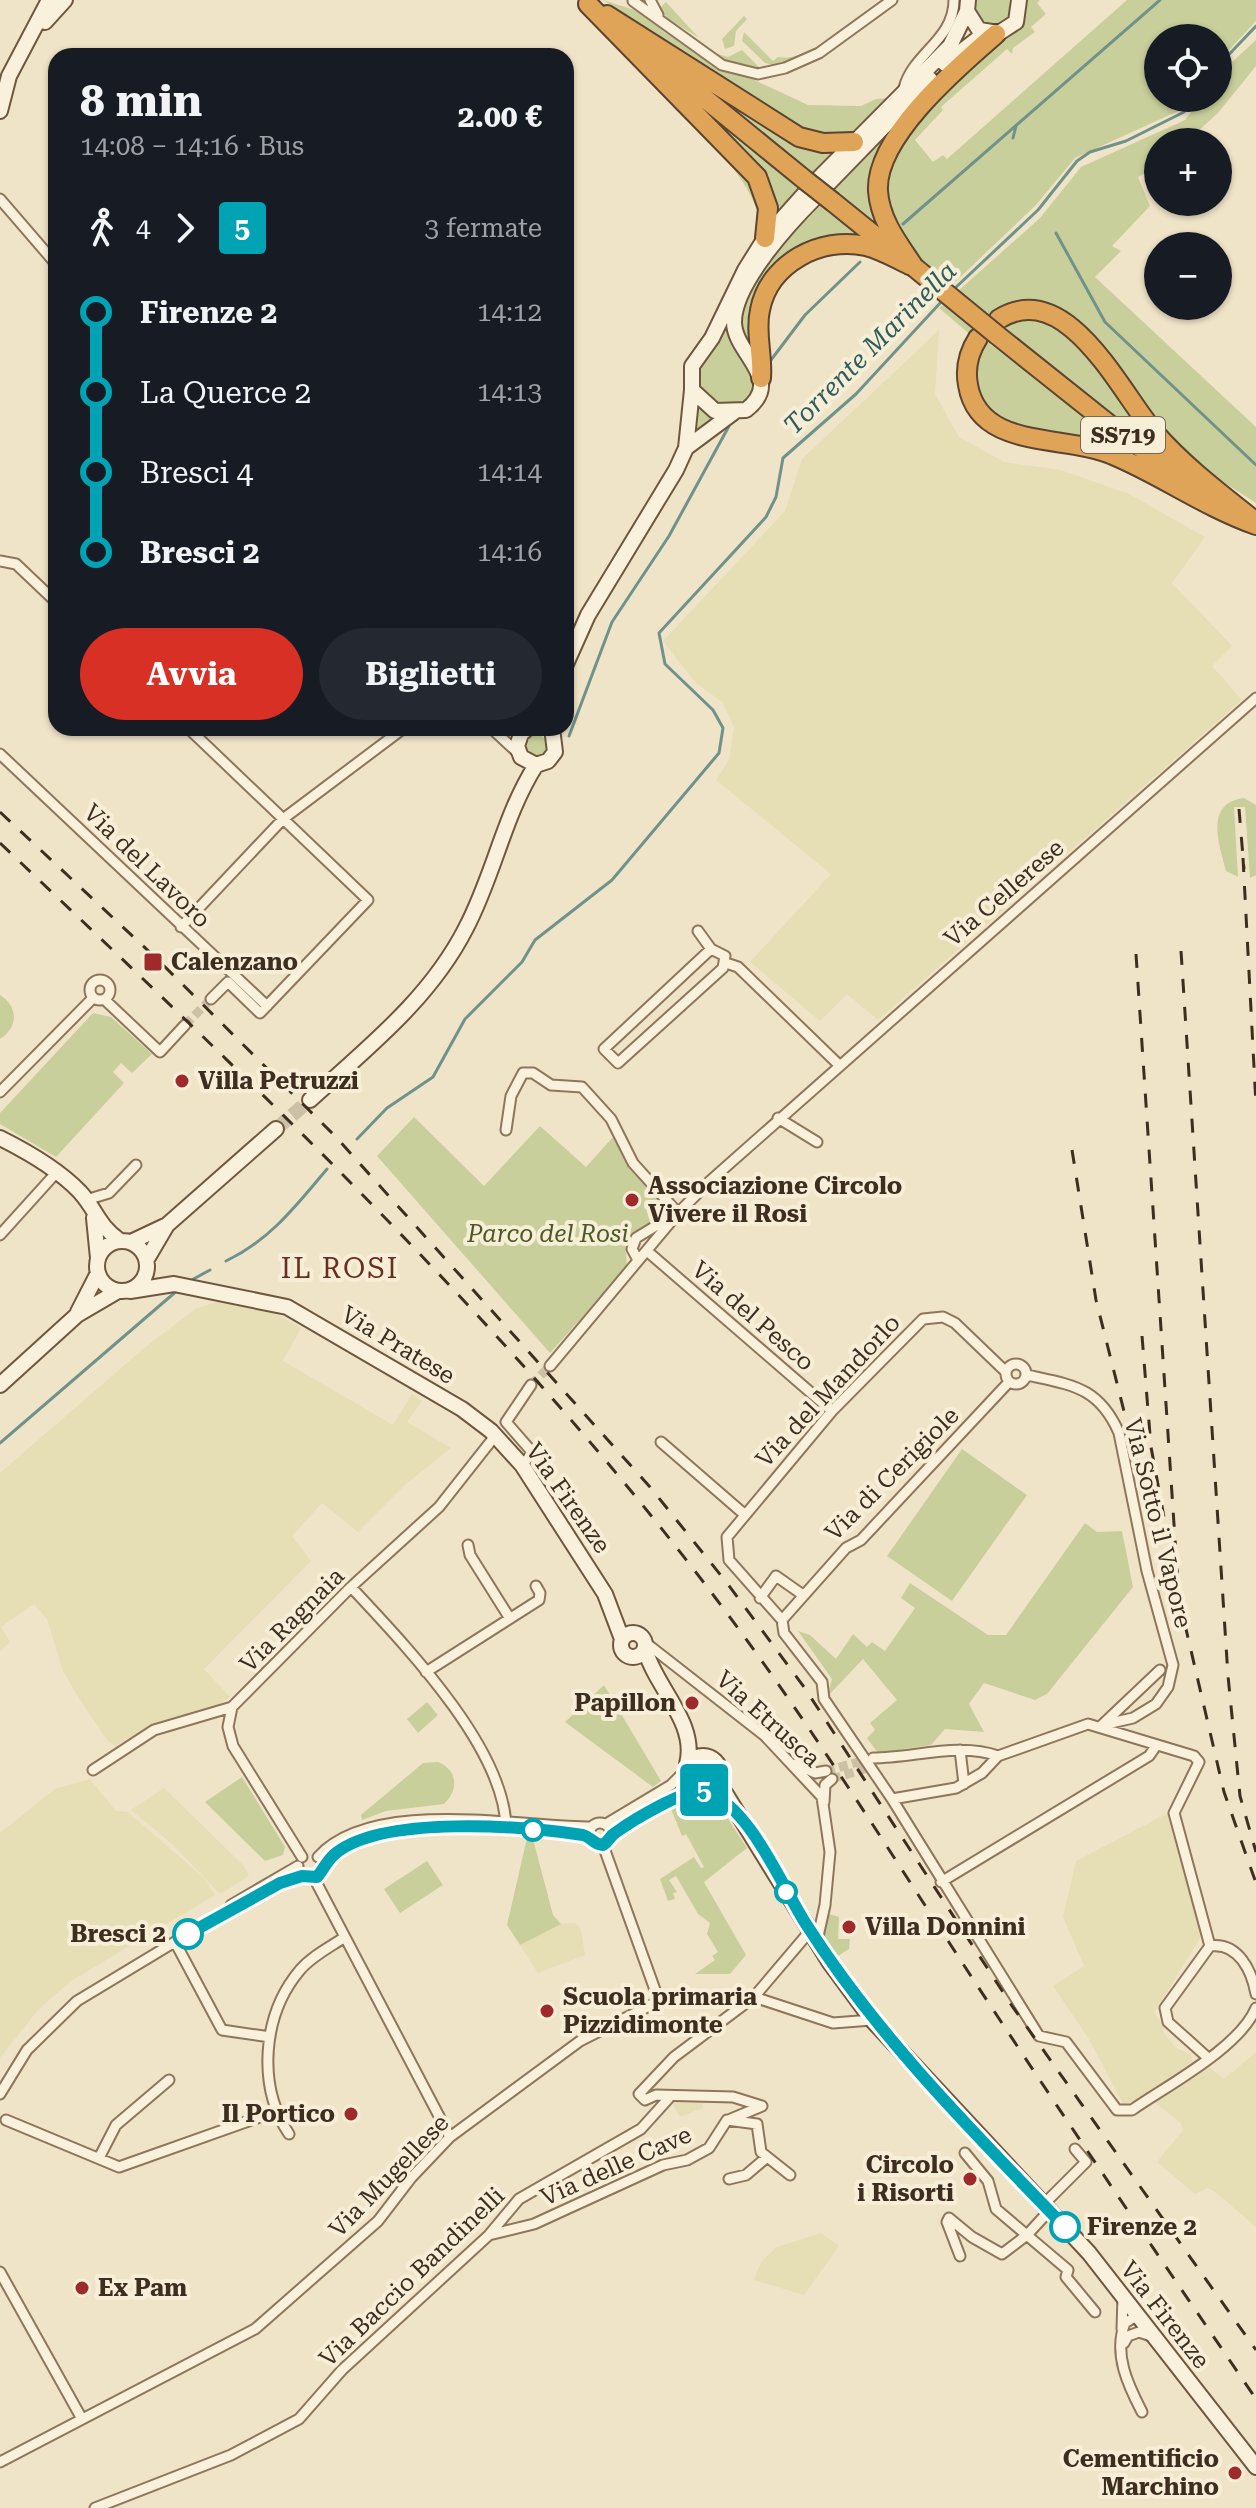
<!DOCTYPE html>
<html lang="it">
<head>
<meta charset="utf-8">
<style>
  body { margin:0; font-family:"Roboto Serif",serif; background:#242831; color:#f1f3f6; height:100vh; display:flex; flex-direction:column; font-size:30px; white-space:nowrap }
  * { box-sizing:border-box; margin:0 }
  p { font-size:26px; color:#9ea1a6 }
  .icon { flex:none; width:44px; height:44px; fill:none; stroke:currentColor; stroke-width:2; stroke-linecap:round; stroke-linejoin:round }
  .map { position:relative; flex:1; overflow:hidden }
  .drawer { position:absolute; left:48px; top:48px; width:526px; height:688px; display:flex; flex-direction:column; background:#171b24; border-radius:24px; box-shadow:0 2px 6px #0004 }
  .drawer>* { flex:none }
  .badge { padding:0 16px; border-radius:6px; font-size:28px; line-height:52px }
  .tools { position:absolute; left:1144px; top:24px; display:grid; gap:16px }
  .tools a { display:grid; place-items:center; width:88px; height:88px; border-radius:50%; background:#171b24; box-shadow:0 2px 6px #0004; font-size:40px }
  .map>.badge { position:absolute; translate:-50% -50%; box-shadow:0 0 0 4px #fff }
  .legs { display:flex; align-items:center; gap:12px; height:88px; padding:0 32px; font-size:26px }
  .legs p { margin-inline-start:auto }
  .summary { display:flex; align-items:center; justify-content:space-between; height:136px; padding:0 32px }
  h1 { font-size:44px; font-weight:700; line-height:60px }
  .action { display:flex; gap:16px; margin-top:auto; padding:16px 32px }
  .action a { flex:1; height:92px; border-radius:48px; background:#d93025; color:#fff; font-size:32px; font-weight:700; line-height:92px; text-align:center }
  .action a+a { background:#242831; color:#f1f3f6 }
  ul { padding:0 32px; list-style:none }
  li { display:flex; align-items:center; gap:28px; height:80px; font-size:30px }
  li i { display:grid; place-items:center; width:12px; height:100%; margin:0 10px; background:currentColor }
  li i::after { content:''; width:20px; height:20px; margin:-10px; border:6px solid; border-radius:50%; background:#171b24 }
  li p { margin-inline-start:auto }
  li:first-child i { background:linear-gradient(#0000 50%,currentColor 0) }
  li:last-child i { background:linear-gradient(currentColor 50%,#0000 0) }
  .map>svg:first-child { display:block }
  .farmland { fill:#e6deb5 }
  .green { fill:#c9cf9b }
  .lines { fill:none; stroke-linecap:round; stroke-linejoin:round }
  .stream { stroke:#6f938a; stroke-width:3 }
  .street-tunnel { stroke:#ccc0a6; stroke-width:9; stroke-dasharray:9 4.5; stroke-linecap:butt }
  .secondary-tunnel { stroke:#ccc0a6; stroke-width:14; stroke-dasharray:14 7; stroke-linecap:butt }
  .street-casing { stroke:#8d765c; stroke-width:13 }
  .secondary-casing { stroke:#6f573f; stroke-width:18 }
  .highway-casing { stroke:#5b4430; stroke-width:22 }
  .street { stroke:#faf1dc; stroke-width:9 }
  .secondary { stroke:#faf1dc; stroke-width:14 }
  .highway { stroke:#e0a458; stroke-width:18 }
  .rail { stroke:#3d2e20; stroke-width:3; stroke-dasharray:14 14; stroke-linecap:butt }
  .highway-bridge-casing { stroke:#5b4430; stroke-width:22; stroke-linecap:butt }
  .highway-bridge { stroke:#e0a458; stroke-width:18 }
  .line-1-casing { stroke:#fff; stroke-width:18 }
  .line-1 { stroke:#00a3b4; stroke-width:12 }
  .poi-dot { fill:#9e2a2b; stroke:#f7eed8; stroke-width:3 }
  .stop-1-dot { fill:#fff; stroke:#00a3b4; stroke-width:4 }
  .labels { text-anchor:middle; stroke-width:8; stroke-linejoin:round; paint-order:stroke }
  .shield { fill:#f7eed8; stroke:#756857; stroke-width:2 }
  .shield-label { font-size:22px; font-weight:bold; fill:#3d2e20 }
  .street-label { font-size:24px; fill:#3d2e20; stroke:#f7eed8 }
  .poi-label { font-size:24px; font-weight:bold; fill:#3d2e20; stroke:#f7eed8; text-anchor:start }
  .park-label { font-size:24px; font-style:italic; fill:#4d5a26; stroke:#f7eed8 }
  .stop-label { font-size:24px; font-weight:bold; fill:#3d2e20; stroke:#f7eed8; text-anchor:end }
  .water-label { font-size:26px; font-style:italic; fill:#2f5d5a; stroke:#f7eed8 }
  .quarter-label { font-size:28px; letter-spacing:2px; fill:#6b2e1e; stroke:#f7eed8 }
</style>
</head>
<body>
<div class="map">
<svg width="1256" height="2508" viewBox="0 0 1256 2508">
  <rect width="100%" height="100%" fill="#f0e4c8"/>
  <path class="farmland" d="M939 330 935 394 959 437 1004 462 1061 470 1129 494 1205 537 1172 583 1232 646 1212 666 1242 700 878 1020 847 994 820 1021 750 962 831 874 716 780 729 760 734 727 722 702 696 683 663 641 785 511 802 459Z
    M220 1301 260 1305 301 1328 283 1361 393 1425 412 1394 422 1401 407 1422 451 1448 406 1484 358 1532 322 1503 292 1536 311 1561 204 1669 230 1697 217 1706 151 1725 116 1746 108 1741 80 1700 63 1671 47 1619 34 1604 1 1627 10 1642 0 1651V1473L143 1349 195 1309Z
    M90 1779 116 1811 128 1812 204 1878 215 1895 71 1981 38 2010 0 2058V1833L55 1789Z
    M164 1788 243 1865 249 1876 222 1893 218 1892 171 1843 131 1810Z
    M1170 1812 1169 1821 1202 1935 1154 2013 1165 2027 1163 2032 1176 2048 1191 2054 1192 2062 1135 2101 1123 2104 1089 2039 1053 1986 1084 1966 1063 1917 1076 1861Z
    M575 1923 581 1929 585 1955 538 1973 520 1945 561 1924Z
    M1256 2052V2227L1214 2191 1207 2188 1195 2194 1157 2162 1183 2130 1180 2122 1154 2102 1208 2066 1224 2079Z
    M671 2101H717L702 2104 703 2108 680 2117Z
    M821 2233 839 2246 804 2295 754 2280 761 2262 777 2247Z"/>
  <path class="green" d="M603 0 644 13 663 31 723 70 748 77 808 105 861 106 876 99 890 98 863 128 851 134 809 138Z
    M654 0 661 7 666 2 698 37 668 19Z
    M976 0H1009V17L1000 26 984 25 974 9Z
    M1027 0H1040L1037 3 1046 14 1031 27 1035 32 1013 48 1012 54 1007 49 941 107 943 110 915 140 933 162 943 155 947 159 1127 0H1256V21L1218 62V38H1158V98H1191L1185 108 1075 158 1036 205 953 284 915 254 891 224 883 174 922 113 995 42C1020 37 1023 23 1027 0Z
    M868 10 835 38 777 66 765 63 742 41 744 32 773 61 778 57C808 62 845 28 868 10Z
    M744 16 747 19 736 31 734 46 725 49 722 39Z
    M1256 40V66L1218 113 1186 142H1158V166L1138 177 1150 206 1112 246 1121 251 1095 277 1256 427V503L1186 458 1088 338 1036 306 973 337 939 308 1040 218 1081 167 1185 120 1202 98H1218V75Z
    M658 50 839 148 815 177Z
    M742 50 761 69 724 62 711 52 728 57Z
    M687 93 802 188 773 221 772 208Z
    M677 103 759 190 760 221C749 174 707 140 673 107Z
    M904 115 896 129 880 230 831 190Z
    M823 203 867 238 780 264 754 350 741 336C742 274 785 244 823 203Z
    M729 315C743 348 780 399 722 407L699 391C696 358 721 346 729 315Z
    M1013 317 1061 324 1186 472 1053 371 1000 323Z
    M983 339 1142 458 1024 432 988 414 971 378Z
    M695 401 720 416 691 439Z
    M525 746a11 11 0 1 1 22 0a11 11 0 1 1-22 0Z
    M1244 798 1256 805V875L1250 878 1245 807H1234L1238 877 1226 871C1219 844 1204 803 1244 798Z
    M0 995C18 1006 19 1027 0 1039Z
    M93 1013 111 1017 152 1054 132 1073 121 1063 113 1072 124 1083 56 1157 0 1124V1113Z
    M414 1117 484 1186 540 1126 586 1167 613 1137 628 1167 666 1209 667 1214 625 1239 627 1267 550 1353 377 1156Z
    M962 1449 1027 1495 952 1601 887 1556Z
    M1085 1523 1097 1532 1122 1531 1133 1587 1047 1694 1035 1700 984 1683 969 1704 984 1732 945 1729 931 1745 878 1753 867 1738 875 1730 870 1723 897 1700 863 1659 827 1697 832 1679 798 1631 810 1635 836 1659 853 1634 867 1647 872 1642 885 1651 915 1608 901 1598 910 1583 988 1635H1006Z
    M604 1685 661 1781 653 1787 565 1722Z
    M427 1702 438 1715 418 1733 407 1719Z
    M438 1762C458 1770 459 1790 444 1804L386 1811 362 1820 361 1815 423 1763Z
    M242 1777 285 1847 283 1855 265 1861 205 1802Z
    M693 1800 721 1808 747 1848 704 1882 746 1955 730 1974H695L715 1960 712 1956 718 1952 707 1934 710 1923 698 1914 676 1876 669 1880 677 1892 673 1893 675 1899 668 1901 660 1879 694 1857 701 1868 704 1867 686 1834 682 1836 671 1809Z
    M527 1838 533 1839 553 1915 561 1924 520 1945 507 1925Z
    M427 1861 443 1885 400 1913 384 1889Z
    M829 1914 839 1917 838 1939H850L849 1949 833 1959 822 1939Z"/>
  <g class="lines">
    <path class="stream" d="M1218 66 1256 26
      M1013 138 1016 126
      M903 224 1160 0
      M1056 233 1105 322 1256 465
      M953 290 1038 210 1077 161 1090 152 1126 141 1184 112 1194 98
      M771 360 805 315 860 262
      M569 736 612 622 669 536 729 426
      M357 1139 387 1108 433 1077 465 1019 522 962 535 940 612 880 719 753 723 728 713 710 665 664 659 633 766 517 776 497 783 458 856 394 942 301
      M226 1261C270 1240 296 1206 327 1169
      M188 1282 210 1270
      M0 1443 179 1289"/>
    <path class="street-tunnel" d="M185 1025 211 999
      M531 1385 550 1366
      M826 1771 869 1759
      M832 1779 877 1765"/>
    <path class="secondary-tunnel" d="M276 1129 310 1100"/>
    <defs>
      <path id="street" d="M650 0 658 15
        M633 1 722 65 758 74 785 68 819 53 892 0
        M904 88C913 53 954 40 954 0
        M0 199 56 264
        M0 561 16 564 56 602
        M188 728 368 900 260 1013 228 982 211 999
        M491 728 518 753
        M506 728 525 729
        M0 754 267 1006
        M181 927 283 819 404 728
        M698 931 711 949
        M711 949 725 956 723 968 618 1063 604 1049Z
        M726 963 738 967 838 1064
        M90 990a10 10 0 1 1 20 0a10 10 0 1 1-20 0Z
        M105 1000 160 1052 185 1025
        M0 1092 93 998
        M778 1118 817 1142
        M506 1130 511 1096 523 1073H533L551 1085 582 1087 611 1119 633 1163 678 1213
        M86 1200 109 1193 136 1165
        M0 1235 56 1173
        M647 1251 832 1411
        M638 1260 632 1249 636 1238 672 1216
        M1006 1374a10 10 0 1 1 20 0a10 10 0 1 1-20 0Z
        M550 1366 678 1213 711 1180 1256 698
        M1006 1372 955 1323 943 1317 923 1319 832 1411 727 1537 729 1560 782 1620 784 1633 822 1682 824 1699 892 1799 1039 2036 1066 2042 1117 2110H1132C1168 2085 1239 2048 1256 2008
        M1027 1375C1072 1385 1099 1387 1119 1433L1147 1571 1173 1665 1168 1687 1156 1704 1133 1718 1102 1725
        M661 1442 744 1514
        M522 1465 533 1453 506 1422 531 1385
        M468 1545 470 1555 509 1617
        M351 1587C404 1644 506 1749 506 1829
        M760 1598 776 1576 803 1595
        M782 1620 846 1548 861 1540 1009 1382
        M646 1643 765 1736 822 1797 830 1852 825 1905 817 1941
        M426 1672 539 1600 540 1593 536 1586
        M1102 1725 1160 1670
        M960 1750 964 1784
        M873 1758C914 1758 958 1742 998 1756
        M796 1764 815 1773 826 1771
        M93 1770 154 1730 232 1707
        M892 1799 956 1788 982 1773 998 1756 1088 1724 1194 1756 1199 1762 1174 1813 1210 1946C1239 1942 1252 1972 1256 1994
        M824 1802 825 1785 832 1779
        M589 1834a11 11 0 1 1 22 0a11 11 0 1 1-22 0Z
        M606 1824 671 1785 685 1771
        M611 1834 695 1789
        M603 1845 659 2001
        M302 1857 233 1746 228 1727 232 1707 351 1587 439 1507 495 1436
        M318 1857C372 1797 519 1827 591 1827
        M322 1868C358 1812 531 1825 589 1836
        M314 1878 450 2137
        M941 1882 1149 1756 1156 1746
        M231 1905 298 1866
        M175 1942 222 2030 270 2037
        M1207 2057 1168 2022 1165 2008 1210 1946
        M0 2094 27 2050 77 2001 226 1911 280 1883 302 1876
        M762 2106 733 2097 656 2095 645 2100 639 2094 674 2057 754 1997 810 1931
        M731 2119 762 2106
        M6 2120 119 2167 274 2112
        M727 2120 757 2124 761 2152 790 2175
        M289 2134C257 2086 262 2015 300 1970 312 1956 330 1947 345 1937
        M965 2153 988 2181 996 2209 1068 2270 1066 2277 1095 2312
        M99 2158 116 2125 169 2080
        M729 2179 746 2175 766 2158
        M1044 2204 1086 2162 1075 2149
        M489 2235 534 2224 663 2165 687 2160 709 2148 727 2120
        M960 2256 947 2222 949 2218 972 2237 1002 2254 1027 2235 1049 2211
        M0 2272 82 2419
        M1138 2315 1125 2323C1113 2354 1128 2385 1142 2412
        M1122 2329 1123 2296
        M1124 2343 1128 2336 1139 2332 1151 2336
        M0 2462 255 2329 378 2221 411 2178 450 2137 580 2041 659 2001 693 1999 754 1997 833 2023 872 2020
        M95 2508 231 2455 299 2419 342 2370 489 2235 519 2199 641 2129 669 2098"/>
      <path id="secondary" d="M967 11 979 30 999 33 1016 22 1019 0
        M45 22 65 0
        M945 64 985 33
        M0 111 9 76 49 0
        M818 179 950 46 967 11 968 0
        M826 186 930 79
        M806 192 765 238 745 270 712 338 692 366V390L715 411 746 410C786 379 734 354 734 322 734 284 788 225 814 199
        M686 448 733 413
        M566 664 588 615 676 470 686 448 692 390
        M528 728 521 734 517 746 521 757 536 765 548 761 555 752 552 728
        M310 1100C367 1048 430 999 466 928 494 875 504 815 536 765
        M0 1138C26 1151 60 1171 80 1192 97 1211 97 1224 120 1241
        M94 1218 98 1258
        M97 1266a25 25 0 1 1 50 0a25 25 0 1 1-50 0Z
        M131 1242 167 1225
        M147 1259 167 1225 276 1129
        M130 1291 174 1284 287 1307 462 1409 491 1431 522 1465 605 1594 622 1639
        M78 1312 98 1273
        M0 1385 77 1315 118 1291
        M621 1645a12 12 0 1 1 24 0a12 12 0 1 1-24 0Z
        M645 1649C655 1687 698 1723 687 1764
        M686 1773a17 17 0 1 1 34 0a17 17 0 1 1-34 0Z
        M720 1778 722 1788 830 1963 872 2020 1089 2253 1256 2467"/>
      <path id="highway" d="M588 4 757 177 768 208 765 238
        M607 15 799 137 823 143 854 142
        M649 53 805 180
        M833 202 890 248
        M914 267C899 244 880 221 878 191 875 137 958 67 996 34
        M999 319C1067 277 1120 392 1155 433 1183 465 1217 491 1251 518
        M997 335 1120 433 1199 489
        M978 338C969 352 965 369 968 385 979 451 1066 434 1113 455 1163 476 1203 506 1256 525
        M761 378C763 355 755 333 760 310 769 263 821 236 866 246 882 250 897 259 912 266"/>
    </defs>
    <use href="#street" class="street-casing"/>
    <use href="#secondary" class="secondary-casing"/>
    <use href="#highway" class="highway-casing"/>
    <use href="#street" class="street"/>
    <use href="#secondary" class="secondary"/>
    <use href="#highway" class="highway"/>
    <path class="rail" d="M1239 809 1244 869
      M0 812 157 959 335 1136 650 1487 727 1583 804 1687 1012 2006 1256 2350
      M0 843C251 1081 505 1320 714 1596 816 1730 903 1874 996 2014 1081 2143 1169 2271 1256 2399
      M1243 858 1256 1105
      M1181 951 1228 1676 1240 1796 1256 1852
      M1136 954 1179 1599 1224 1792 1256 1883
      M1072 1150 1096 1300 1169 1590
      M1142 1336 1151 1447 1164 1517"/>
    <defs>
      <path id="highway-bridge" d="M805 180 833 202
        M914 267 997 335"/>
    </defs>
    <use href="#highway-bridge" class="highway-bridge-casing"/>
    <use href="#highway-bridge" class="highway-bridge"/>
  </g>
  <g class="lines">
    <defs>
      <path id="line-1" d="M188 1934 280 1883 302 1876 317 1877C324 1869 327 1860 336 1853 384 1815 524 1826 583 1835 592 1837 592 1844 603 1845 609 1841 610 1836 615 1833 630 1822 690 1785 706 1791 751 1808 781 1885 806 1924 878 2037 973 2132 1065 2227"/>
    </defs>
    <use href="#line-1" class="line-1-casing"/>
    <use href="#line-1" class="line-1"/>
  </g>
  <g class="poi-dot">
    <rect x="143" y="952" width="20" height="20" rx="4"/>
    <circle cx="182" cy="1081" r="8"/>
    <circle cx="632" cy="1200" r="8"/>
    <circle cx="692" cy="1703" r="8"/>
    <circle cx="849" cy="1927" r="8"/>
    <circle cx="547" cy="2011" r="8"/>
    <circle cx="351" cy="2114" r="8"/>
    <circle cx="970" cy="2179" r="8"/>
    <circle cx="82" cy="2288" r="8"/>
    <circle cx="1235" cy="2473" r="8"/>
  </g>
  <g class="stop-1-dot">
    <circle cx="533" cy="1830" r="10"/>
    <circle cx="786" cy="1892" r="10"/>
    <circle cx="188" cy="1934" r="14"/>
    <circle cx="1065" cy="2227" r="14"/>
  </g>
  <g class="labels">
    <rect class="shield" x="1081" y="417" width="84" height="36" rx="6"/>
    <g class="shield-label">
      <text x="1123" y="443">SS719</text>
    </g>
    <g class="street-label">
      <text transform="translate(147 866) rotate(44)" y="8">Via del Lavoro</text>
      <text transform="translate(1004 893) rotate(-41)" y="8">Via Cellerese</text>
      <text transform="translate(753 1316) rotate(41)" y="8">Via del Pesco</text>
      <text transform="translate(398 1345) rotate(31)" y="8">Via Pratese</text>
      <text transform="translate(828 1391) rotate(-47)" y="8">Via del Mandorlo</text>
      <text transform="translate(892 1474) rotate(-45)" y="8">Via di Cerigiole</text>
      <text transform="translate(568 1498) rotate(55)" y="8">Via Firenze</text>
      <text transform="translate(1158 1523) rotate(76)" y="8">Via Sotto il Vapore</text>
      <text transform="translate(292 1620) rotate(-45)" y="8">Via Ragnaia</text>
      <text transform="translate(768 1719) rotate(42)" y="8">Via Etrusca</text>
      <text transform="translate(616 2166) rotate(-24)" y="8">Via delle Cave</text>
      <text transform="translate(389 2176) rotate(-46)" y="8">Via Mugellese</text>
      <text transform="translate(412 2277) rotate(-44)" y="8">Via Baccio Bandinelli</text>
      <text transform="translate(1165 2315) rotate(52)" y="8">Via Firenze</text>
    </g>
    <g class="poi-label">
      <text x="171" y="970">Calenzano</text>
      <text x="198" y="1089">Villa Petruzzi</text>
      <text x="648" y="1194">Associazione Circolo<tspan x="648" dy="28">Vivere il Rosi</tspan></text>
      <text x="676" y="1711" text-anchor="end">Papillon</text>
      <text x="865" y="1935">Villa Donnini</text>
      <text x="563" y="2005">Scuola primaria<tspan x="563" dy="28">Pizzidimonte</tspan></text>
      <text x="335" y="2122" text-anchor="end">Il Portico</text>
      <text x="954" y="2173" text-anchor="end">Circolo<tspan x="954" dy="28">i Risorti</tspan></text>
      <text x="98" y="2296">Ex Pam</text>
      <text x="1219" y="2467" text-anchor="end">Cementificio<tspan x="1219" dy="28">Marchino</tspan></text>
    </g>
    <g class="park-label">
      <text x="548" y="1242">Parco del Rosi</text>
    </g>
    <g class="stop-label">
      <text x="166" y="1942">Bresci 2</text>
      <text x="1087" y="2235" text-anchor="start">Firenze 2</text>
    </g>
    <g class="water-label">
      <text transform="translate(870 348) rotate(-45)" y="9">Torrente Marinella</text>
    </g>
    <g class="quarter-label">
      <text x="340" y="1278">IL ROSI</text>
    </g>
  </g>
</svg>
<div class="tools">
<a><svg class="icon" aria-label="locate" viewBox="0 0 24 24"><circle cx="12" cy="12" r="6"/><path d="M12 2v4M12 18v4M2 12h4M18 12h4"/></svg></a>
<a>+</a>
<a>−</a>
</div>
<b class="badge" style="left:704px;top:1790px;background:#00a3b4;color:#fff">5</b>
<section class="drawer">
<div class="summary"><div><h1>8 min</h1><p>14:08 – 14:16 · Bus</p></div><b>2.00 €</b></div>
<div class="legs"><svg class="icon" aria-label="walk" viewBox="0 0 24 24"><circle cx="13" cy="4" r="2"/><path d="M13 8l-2 6 4 7M11 14l-3 7M7 12l3-4h3l4 4"/></svg>4<svg class="icon" aria-label="forward" viewBox="0 0 24 24"><path d="M9 5l7 7-7 7"/></svg><b class="badge" style="background:#00a3b4;color:#fff">5</b><p>3 fermate</p></div>
<ul>
<li><i style="color:#00a3b4"></i><b>Firenze 2</b><p>14:12</p></li>
<li><i style="color:#00a3b4"></i><span>La Querce 2</span><p>14:13</p></li>
<li><i style="color:#00a3b4"></i><span>Bresci 4</span><p>14:14</p></li>
<li><i style="color:#00a3b4"></i><b>Bresci 2</b><p>14:16</p></li>
</ul>
<div class="action"><a>Avvia</a><a>Biglietti</a></div>
</section>
</div>
</body>
</html>
